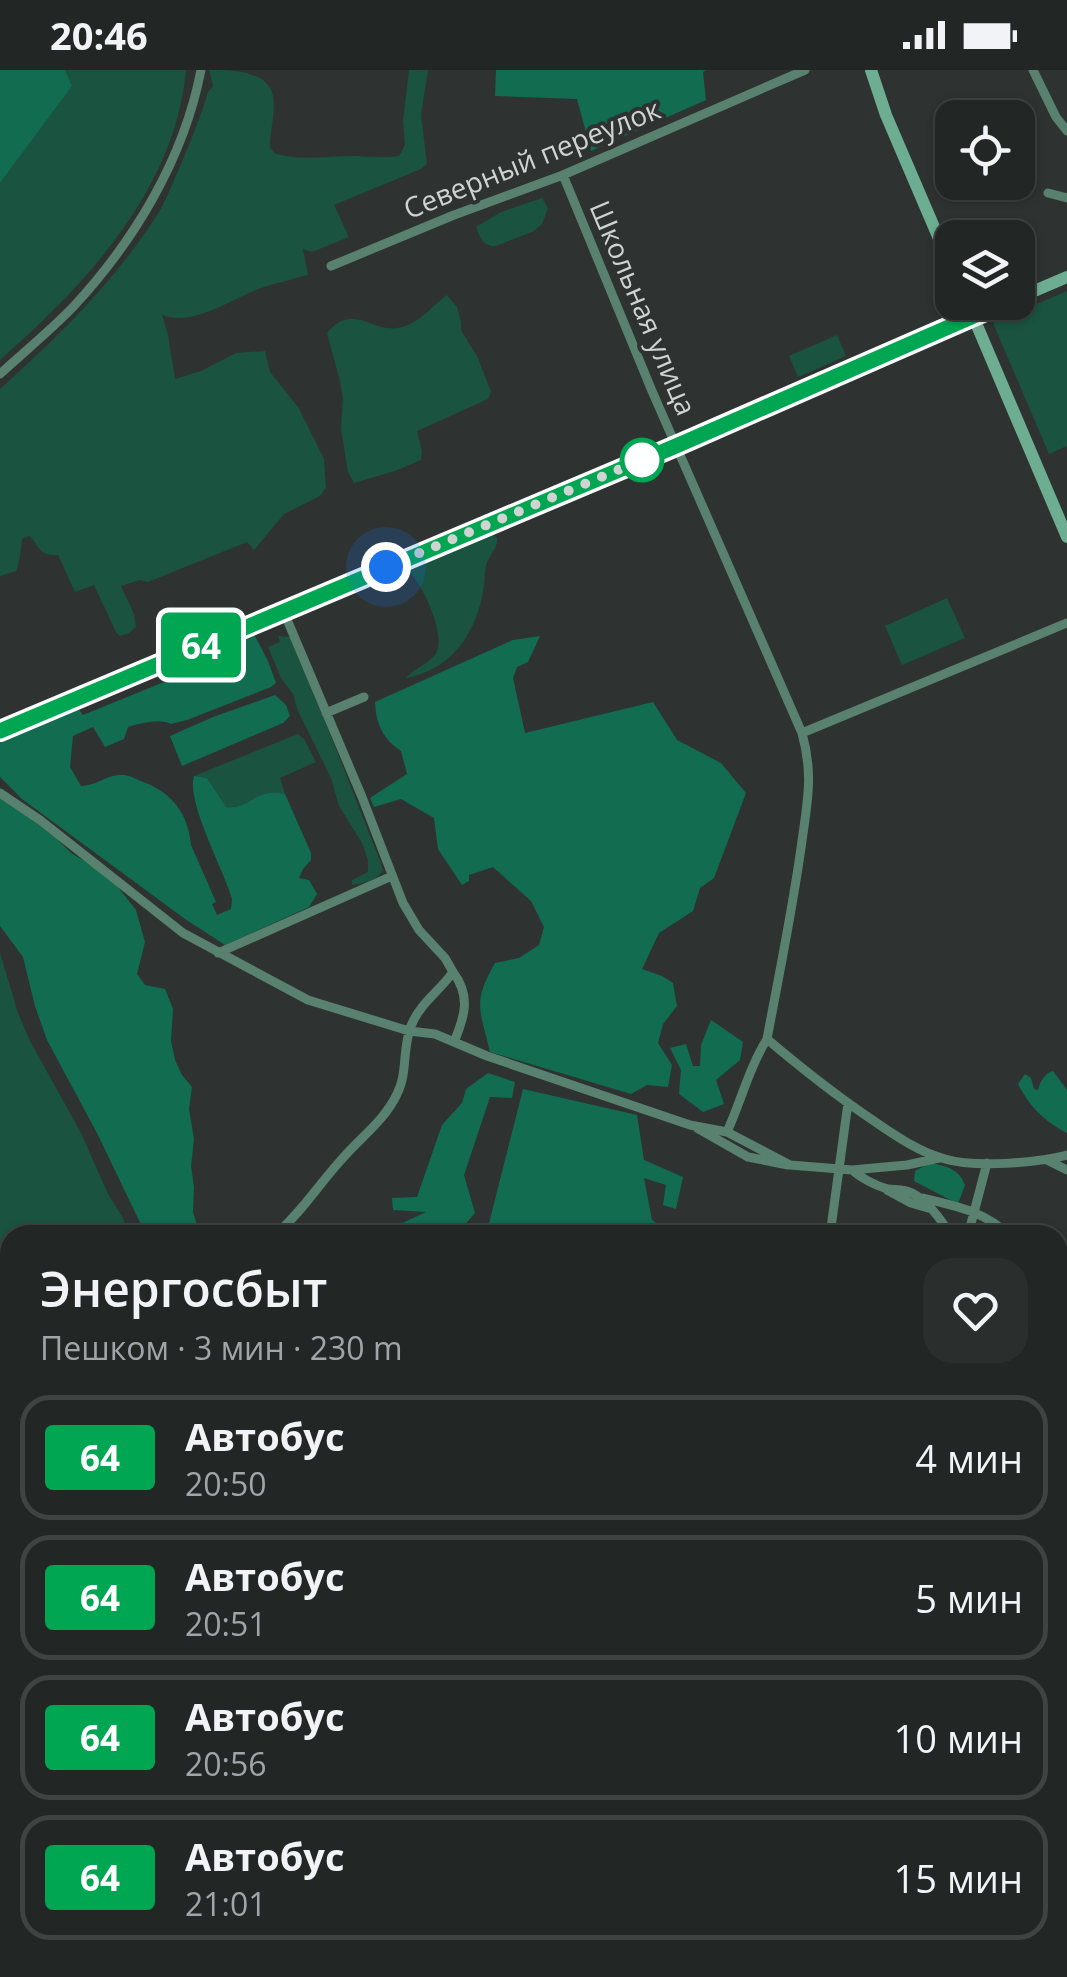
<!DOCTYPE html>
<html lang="ru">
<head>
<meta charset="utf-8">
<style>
  body { margin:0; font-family:"Open Sans",sans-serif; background:#2a2e2d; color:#f1f3f6; height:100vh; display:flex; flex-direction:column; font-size:38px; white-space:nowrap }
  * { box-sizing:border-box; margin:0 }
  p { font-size:32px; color:#a2a5a7 }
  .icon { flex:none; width:55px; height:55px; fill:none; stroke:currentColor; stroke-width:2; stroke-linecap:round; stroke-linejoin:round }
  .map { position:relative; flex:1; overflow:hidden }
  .side { position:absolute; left:0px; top:1155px; width:1068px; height:752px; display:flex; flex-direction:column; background:#222625; border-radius:30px 30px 0 0; box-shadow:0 2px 8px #0004,0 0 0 2px #3f4342 }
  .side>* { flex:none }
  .badge { padding:0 20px; border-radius:8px; font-size:35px; line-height:65px }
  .fabs { position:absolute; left:935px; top:30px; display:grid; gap:20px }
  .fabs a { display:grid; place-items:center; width:100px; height:100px; border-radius:20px; background:#222625; box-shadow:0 2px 8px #0004,0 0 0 2px #3f4342; font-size:50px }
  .you { position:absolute; width:50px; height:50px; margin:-25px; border:8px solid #fff; border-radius:50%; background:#1a73e8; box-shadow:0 0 0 15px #1a73e833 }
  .map>.badge { position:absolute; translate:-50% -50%; box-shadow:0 0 0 5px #fff }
  .round { display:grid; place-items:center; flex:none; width:105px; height:105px; border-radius:30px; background:#2a2e2d }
  .headline { display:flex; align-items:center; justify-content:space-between; height:170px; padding:0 40px }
  h1 { font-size:48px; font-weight:600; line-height:75px }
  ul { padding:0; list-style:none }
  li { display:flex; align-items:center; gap:30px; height:125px; margin:0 20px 15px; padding:0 20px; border:5px solid #3f4342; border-radius:30px }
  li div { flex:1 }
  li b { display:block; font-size:38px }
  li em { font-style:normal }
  li .badge { min-width:110px; font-weight:700; text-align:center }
  .status { display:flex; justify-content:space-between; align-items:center; height:70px; padding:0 50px; background:#222625; direction:ltr }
  .status svg { height:28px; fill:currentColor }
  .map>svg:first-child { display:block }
  .green { fill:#1a533f }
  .forest { fill:#126c50 }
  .water { fill:#001c11 }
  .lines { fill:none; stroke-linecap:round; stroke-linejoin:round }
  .street { stroke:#598170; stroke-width:9 }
  .secondary { stroke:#6dae93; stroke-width:12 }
  .line-casing { stroke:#fff; stroke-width:22 }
  .line { stroke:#00a651; stroke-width:15 }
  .walk { stroke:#cfd3d1; stroke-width:10; stroke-dasharray:0 18 }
  .stop-dot { fill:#fff; stroke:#00a651; stroke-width:5 }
  .labels { text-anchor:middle; stroke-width:8; stroke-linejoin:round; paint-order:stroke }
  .street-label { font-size:28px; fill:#cfd3d1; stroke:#2e3331 }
</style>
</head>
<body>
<div class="status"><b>20:46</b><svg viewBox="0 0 49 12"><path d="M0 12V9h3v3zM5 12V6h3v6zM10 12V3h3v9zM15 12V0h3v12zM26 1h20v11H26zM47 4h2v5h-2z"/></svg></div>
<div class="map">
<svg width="1067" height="1907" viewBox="0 0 1067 1907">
  <rect width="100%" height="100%" fill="#2e3331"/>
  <path class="green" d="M65 0H186C175 120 86 214 0 290V113L71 16Z
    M209 0C231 0 268 0 273 26 276 42 270 60 270 77L274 83C301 92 330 85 358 86 372 87 385 88 399 86L405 75 403 51 409 0H428L421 45 427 94 421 99 334 135 349 167 312 182 303 179 308 205C293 209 276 213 261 218 230 229 194 257 162 245L168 265 175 309 201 301 236 283 265 281 270 302 298 337 324 389 326 418 320 426 284 444 254 480 247 472 148 512 140 510 121 516 134 544 136 557 129 563 120 566 116 562 94 515 75 522 58 485C37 486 41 476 29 466L22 469C22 474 19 497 16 501L0 506V319C59 266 116 210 159 142 165 132 170 119 175 108 187 80 199 52 208 22L213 16Z
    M542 128 548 138 542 154 534 161 496 176C483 177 480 167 476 157L501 142Z
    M1067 221V376L1049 384 993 253Z
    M447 225 457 237 461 252V260L478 288 491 322 488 329 417 361 422 381 421 390 395 401 354 413 348 402 341 359 343 328 340 311 327 263C356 228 374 270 408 255 423 249 434 234 447 225Z
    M837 265 846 286 798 307 789 286Z
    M485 465H493L497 468C498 480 489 484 486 496 484 506 485 517 482 527 473 568 449 600 406 608 414 598 432 593 437 581 445 561 421 511 406 498Z
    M947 528 965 568 902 595 885 556Z
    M278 566 290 567 303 595 380 791 383 801C376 811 363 813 352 815V810L368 802V790L362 773 339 736 331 708 298 641 293 624 281 608 268 577 280 572Z
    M298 664 304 669 316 692 280 708 285 724C259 718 248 740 225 737L207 708 194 706Z
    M0 883 18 943 30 971 81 1063 108 1124 123 1148 129 1165H10V1330H6L0 1322Z"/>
  <path class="forest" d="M0 0H65L72 16 0 113Z
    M496 0H706L703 2 706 30 591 81 577 29 495 26Z
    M255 566 268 591 276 613 271 617 187 650 171 654C160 648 141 653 128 657L124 669 105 677 93 657 73 666 70 697 81 716C95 716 104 707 118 705 127 704 133 708 141 711 171 722 188 742 191 775L216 832 212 834 217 845 231 839 232 829C224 800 186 732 194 706L207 708 226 737C250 740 255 717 285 724L311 783V790L303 799 299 808 309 810 317 824 309 837 225 875 185 849 22 729 0 707V666L68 638 76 636 83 645 164 612 172 599Z
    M540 566 528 592 517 597 513 608 525 663 653 632 677 670 721 693 746 723 714 808 700 818 693 841 659 863 642 899 662 906 673 913 677 936 663 954 658 973 672 995 668 1017 647 1015 631 1024 490 982C480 939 472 933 495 893L519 888 539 875 544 857 531 831 493 797 469 805V811L462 815 438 779 434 748 401 729 374 737 370 728 407 704 401 681C383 669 376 654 375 632L513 570Z
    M275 625 286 635 290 646 283 653 182 696 170 666 213 647Z
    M0 725 54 766 71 783 95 797 117 816 136 840 145 872 137 904 145 915 165 919 173 939 171 971 175 990 182 1005 192 1017 189 1039 194 1069 191 1096 194 1117 193 1142 200 1165H146L98 1065 47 970 35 936 23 887 0 856Z
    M711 950 743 972 740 990 716 1010 724 1034 703 1042 679 1024 681 1000 670 978 686 974 693 996H700L701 975Z
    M1053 1001 1067 1020V1063C1044 1051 1030 1037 1018 1014L1025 1004 1031 1008 1034 1019 1038 1020C1040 1012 1044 1004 1053 1001Z
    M488 1003 515 1012 512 1028 490 1027 464 1105 475 1143 456 1165H391L396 1156 426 1142 393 1140 392 1128 417 1127 442 1055 462 1033 466 1019Z
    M523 1019 637 1045 644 1090 683 1107 676 1139 663 1135 666 1115 644 1108 652 1150 674 1165H486Z
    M930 1093C947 1096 959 1099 965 1115L958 1134 914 1111 915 1101Z
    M1067 1849V1907H842L850 1898H1058V1852Z"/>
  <path class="water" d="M0 1570 10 1578V1898H307L315 1907H0Z"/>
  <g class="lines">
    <path class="street" d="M1033 0 1056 47 1067 61
      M563 105 652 321 802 663C814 707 807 733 801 778 792 842 779 905 767 969 800 997 834 1024 871 1049 893 1064 918 1082 945 1089 975 1098 1036 1093 1067 1085
      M1048 123 1067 128
      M331 196 454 145 563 105 805 0
      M0 304C24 282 51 260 74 236 135 170 184 88 201 0
      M326 643 364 627
      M802 663 1067 553
      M0 723 40 750 183 863 308 930 409 961 435 964 487 986 690 1055 727 1062 790 1095 852 1100 907 1095 939 1088
      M218 883 392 806
      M453 902C471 926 465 946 454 972
      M697 1058 748 1087 788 1095
      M727 1062C741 1031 749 998 767 969
      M1047 1090 1067 1100
      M852 1100C861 1108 876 1116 888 1119 897 1120 904 1119 912 1123 928 1131 941 1150 951 1165
      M887 1120 911 1133 928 1138
      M923 1128C957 1137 982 1140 1009 1165
      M275 1165C301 1143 319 1114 342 1089 360 1068 385 1050 397 1024 408 1003 402 978 411 956 420 933 439 922 453 902L445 888 419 860 403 833 362 727 283 540
      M830 1165 848 1033
      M968 1165 987 1093
      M1058 1190 1067 1195
      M1058 1247 1067 1208
      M1058 1269V1283
      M0 1336 10 1343
      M1058 1371 1067 1378
      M1058 1405 1067 1404
      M1058 1548 1067 1539"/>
    <path class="secondary" d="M871 0 886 45 952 199
      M1018 228 1067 207
      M967 232 1067 467
      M0 661 676 376 1006 232"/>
  </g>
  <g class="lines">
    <defs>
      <path id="line" d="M0 661 676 376 1006 232"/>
    </defs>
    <use href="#line" class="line-casing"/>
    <use href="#line" class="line"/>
    <path class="walk" d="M386 497 642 390"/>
  </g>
  <circle class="stop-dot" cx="642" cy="390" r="20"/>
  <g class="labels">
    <g class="street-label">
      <text transform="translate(532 89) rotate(-22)" y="10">Северный переулок</text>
      <text transform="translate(643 238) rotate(67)" y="10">Школьная улица</text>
    </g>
  </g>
</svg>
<div class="fabs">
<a><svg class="icon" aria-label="locate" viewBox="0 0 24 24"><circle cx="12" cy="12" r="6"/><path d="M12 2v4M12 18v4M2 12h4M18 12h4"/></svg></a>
<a><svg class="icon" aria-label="layers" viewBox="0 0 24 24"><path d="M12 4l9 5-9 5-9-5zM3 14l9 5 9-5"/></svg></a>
</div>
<div class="you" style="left:386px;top:497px"></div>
<b class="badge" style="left:201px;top:575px;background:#00a651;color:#fff">64</b>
<section class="side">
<div class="headline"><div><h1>Энергосбыт</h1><p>Пешком · 3 мин · 230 m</p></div><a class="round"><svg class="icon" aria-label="heart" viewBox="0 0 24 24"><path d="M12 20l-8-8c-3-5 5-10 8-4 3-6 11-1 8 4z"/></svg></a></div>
<ul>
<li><span class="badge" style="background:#00a651;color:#fff">64</span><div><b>Автобус</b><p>20:50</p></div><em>4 мин</em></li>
<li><span class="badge" style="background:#00a651;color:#fff">64</span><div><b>Автобус</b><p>20:51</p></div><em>5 мин</em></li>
<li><span class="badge" style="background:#00a651;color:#fff">64</span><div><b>Автобус</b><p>20:56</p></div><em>10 мин</em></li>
<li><span class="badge" style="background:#00a651;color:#fff">64</span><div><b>Автобус</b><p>21:01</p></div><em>15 мин</em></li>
</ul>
</section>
</div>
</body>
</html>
